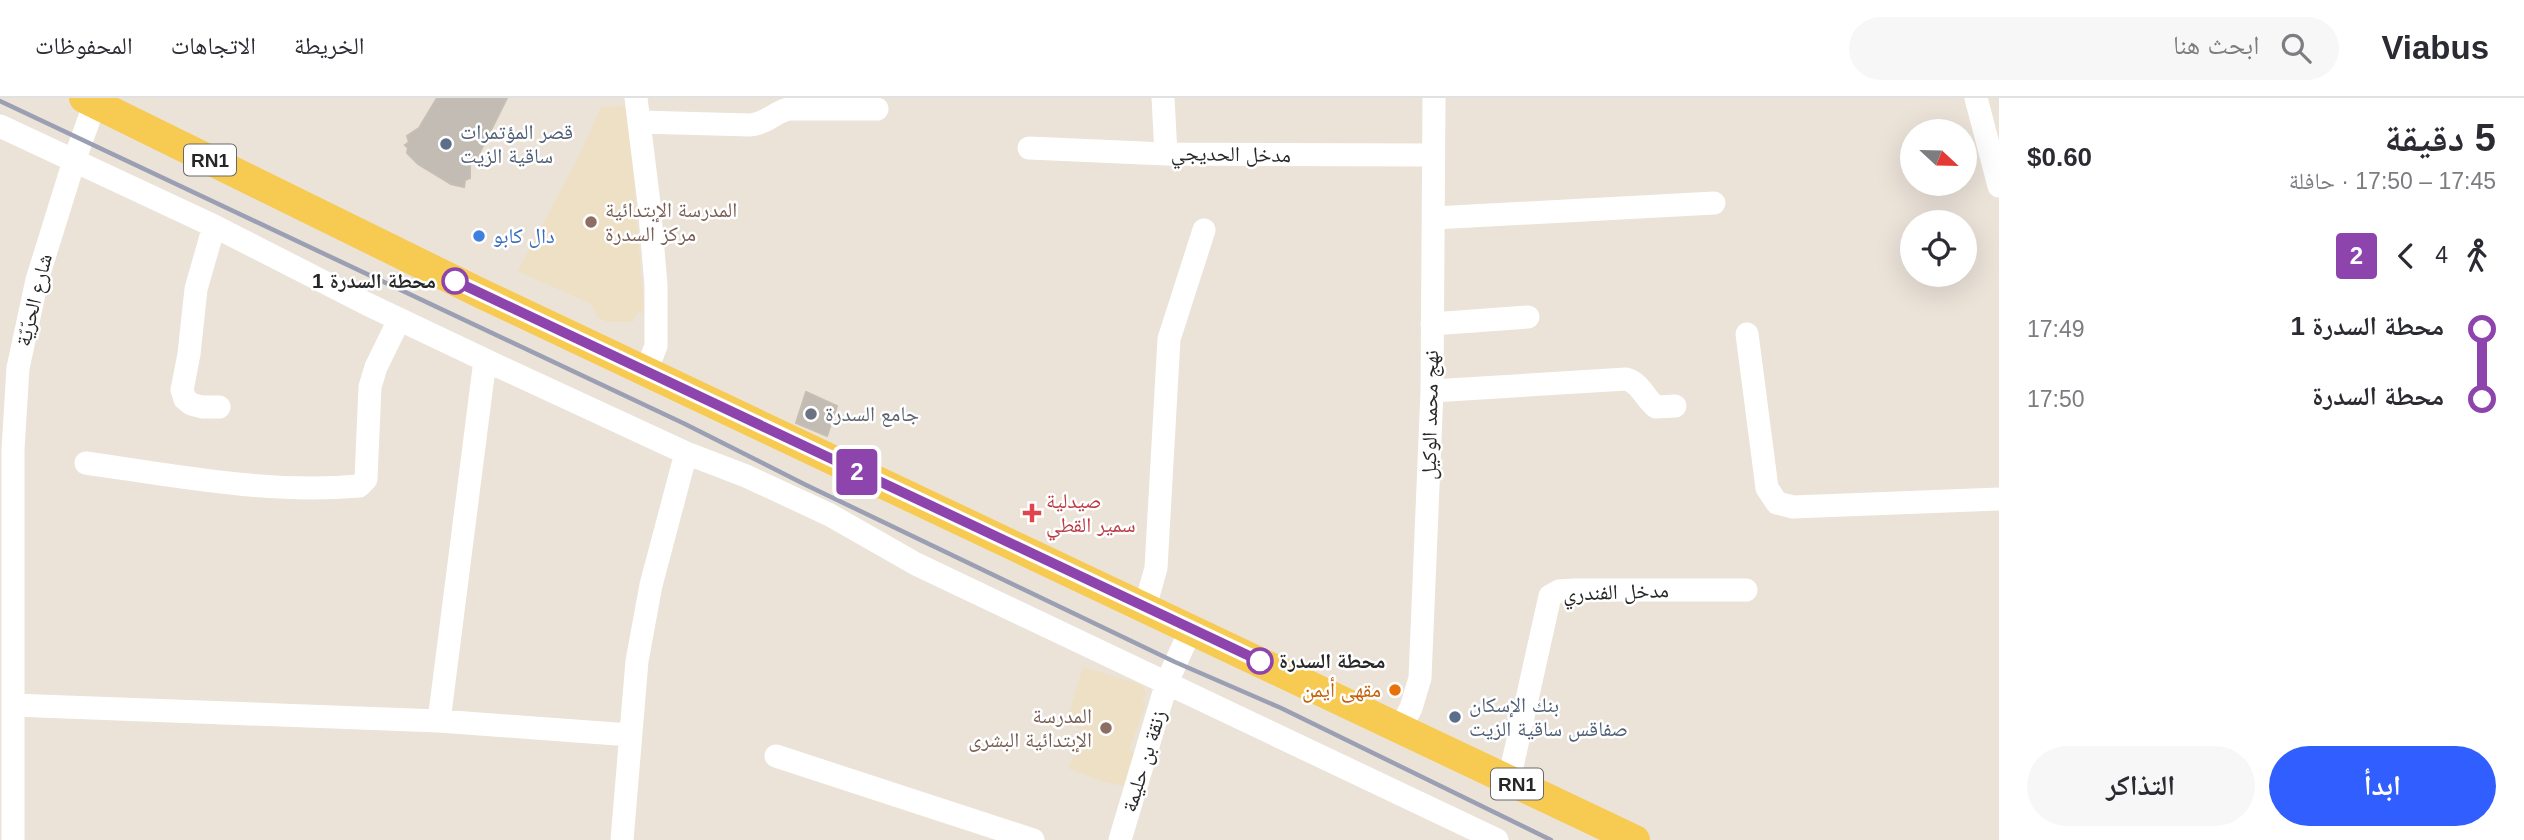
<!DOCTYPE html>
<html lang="ar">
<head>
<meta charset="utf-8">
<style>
  body { margin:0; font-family:Arial,"Noto Naskh Arabic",sans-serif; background:#f7f7f7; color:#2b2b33; direction:rtl; height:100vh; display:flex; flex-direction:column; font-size:26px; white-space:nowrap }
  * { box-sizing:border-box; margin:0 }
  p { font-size:23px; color:#7c7c81 }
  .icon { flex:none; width:38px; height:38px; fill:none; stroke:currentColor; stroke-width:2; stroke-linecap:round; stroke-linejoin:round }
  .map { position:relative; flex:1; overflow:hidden; direction:ltr }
  .sheet { display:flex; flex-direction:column; background:#fff; width:525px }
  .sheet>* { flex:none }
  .badge { padding:0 14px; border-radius:5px; font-size:24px; line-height:46px }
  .needle { width:46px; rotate:112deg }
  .tools { position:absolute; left:1900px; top:21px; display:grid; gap:14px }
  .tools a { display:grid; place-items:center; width:77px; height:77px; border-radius:50%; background:#fff; box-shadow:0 7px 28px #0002; font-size:35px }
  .map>.badge { position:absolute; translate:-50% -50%; box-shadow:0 0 0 4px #fff }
  .legs { display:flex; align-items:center; gap:10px; height:77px; padding:0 28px; font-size:23px }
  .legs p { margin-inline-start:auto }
  .summary { display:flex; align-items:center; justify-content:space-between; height:119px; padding:0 28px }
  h1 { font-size:38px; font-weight:700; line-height:52px }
  .button { display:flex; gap:14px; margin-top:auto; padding:14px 28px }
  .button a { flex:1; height:80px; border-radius:42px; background:#315eff; color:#fff; font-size:28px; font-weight:700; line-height:80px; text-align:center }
  .button a+a { background:#f7f7f7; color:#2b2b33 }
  ul { padding:0 28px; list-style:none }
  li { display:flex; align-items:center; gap:24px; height:70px; font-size:26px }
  li i { display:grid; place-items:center; width:10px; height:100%; margin:0 9px; background:currentColor }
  li i::after { content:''; width:18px; height:18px; margin:-9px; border:5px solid; border-radius:50%; background:#fff }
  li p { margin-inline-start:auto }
  li:first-child i { background:linear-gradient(#0000 50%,currentColor 0) }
  li:last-child i { background:linear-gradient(currentColor 50%,#0000 0) }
  header { display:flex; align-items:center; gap:42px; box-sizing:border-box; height:98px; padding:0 35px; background:#fff; border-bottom:2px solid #e1e1e2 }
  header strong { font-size:33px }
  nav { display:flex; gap:38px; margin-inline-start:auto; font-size:24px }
  .search { width:490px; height:63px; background:#f7f7f7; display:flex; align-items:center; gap:18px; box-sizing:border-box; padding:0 24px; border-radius:38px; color:#7c7c81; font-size:26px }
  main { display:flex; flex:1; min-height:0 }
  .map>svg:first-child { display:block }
  .education { fill:#eee0c5 }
  .building { fill:#c2bcb5; stroke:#c6beb2; stroke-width:2 }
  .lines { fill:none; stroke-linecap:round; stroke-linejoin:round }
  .minor { stroke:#fff; stroke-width:23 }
  .major { stroke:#f7ca51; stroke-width:30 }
  .rail { stroke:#9b9fb3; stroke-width:4.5 }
  .line-1-casing { stroke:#fff; stroke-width:16 }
  .line-1 { stroke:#8e44ad; stroke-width:10 }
  .service-dot { fill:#5c6f8a; stroke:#fff; stroke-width:2.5 }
  .education-dot { fill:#8d6e63; stroke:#fff; stroke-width:2.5 }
  .shop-dot { fill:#3f7fe0; stroke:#fff; stroke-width:2.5 }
  .stop-1-dot { fill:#fff; stroke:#8e44ad; stroke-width:3.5 }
  .worship-dot { fill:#6b7280; stroke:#fff; stroke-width:2.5 }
  .health-dot { fill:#e0444e; stroke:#fff; stroke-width:2.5 }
  .food-dot { fill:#e8710a; stroke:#fff; stroke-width:2.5 }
  .labels { text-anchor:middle; stroke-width:5; stroke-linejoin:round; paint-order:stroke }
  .shield { fill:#fff; stroke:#686868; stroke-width:2 }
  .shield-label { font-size:19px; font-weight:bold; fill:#272727 }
  .service-label { font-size:21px; fill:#4e5e75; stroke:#fff; text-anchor:start }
  .street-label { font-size:21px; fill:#272727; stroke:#fff }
  .education-label { font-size:21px; fill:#785e54; stroke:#fff; text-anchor:start }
  .shop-label { font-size:21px; fill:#366cbe; stroke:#fff; text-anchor:start }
  .stop-label { font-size:21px; font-weight:bold; fill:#272727; stroke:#fff; text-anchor:end }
  .worship-label { font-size:21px; fill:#5b616d; stroke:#fff; text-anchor:start }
  .health-label { font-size:21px; fill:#be3a42; stroke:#fff; text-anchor:start }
  .food-label { font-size:21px; fill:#c56008; stroke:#fff; text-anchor:end }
</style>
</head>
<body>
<header>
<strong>Viabus</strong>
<div class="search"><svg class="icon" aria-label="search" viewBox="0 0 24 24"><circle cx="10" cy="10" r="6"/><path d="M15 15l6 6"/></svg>ابحث هنا</div>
<nav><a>الخريطة</a><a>الاتجاهات</a><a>المحفوظات</a></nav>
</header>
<main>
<section class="sheet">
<div class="summary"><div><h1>5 دقيقة</h1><p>17:45 – 17:50 · حافلة</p></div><b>$0.60</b></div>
<div class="legs"><svg class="icon" aria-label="walk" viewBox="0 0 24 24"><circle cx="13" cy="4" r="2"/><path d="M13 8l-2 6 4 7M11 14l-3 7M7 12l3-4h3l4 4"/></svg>4<svg class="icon" aria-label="back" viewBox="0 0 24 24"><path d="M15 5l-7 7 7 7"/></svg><b class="badge" style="background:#8e44ad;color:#fff">2</b></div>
<ul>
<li><i style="color:#8e44ad"></i><b>محطة السدرة 1</b><p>17:49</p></li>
<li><i style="color:#8e44ad"></i><b>محطة السدرة</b><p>17:50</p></li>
</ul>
<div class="button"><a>ابدأ</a><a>التذاكر</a></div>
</section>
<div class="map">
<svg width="1999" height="742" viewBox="0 0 1999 742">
  <rect width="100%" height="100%" fill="#ebe2d8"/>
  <path class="education" d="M628 8 644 215H637L633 224H608L598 220 591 206 518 173 580 56 601 9Z
    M1083 569 1142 587 1146 596 1142 604 1146 605 1129 652 1134 655 1127 689 1101 683 1068 670 1086 634 1066 625Z"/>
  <path class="building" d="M437 0H507L476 62 470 63V80L465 82 464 89 451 86 418 66 407 55 408 50 405 47 409 44 407 38 419 30Z
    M806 294 837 308 827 338 796 325Z"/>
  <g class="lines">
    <path class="minor" d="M636 0 649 105 656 187V248L646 273
      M1163 0 1166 56
      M1976 0 1999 88
      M640 24 750 27C765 26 774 15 788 11H877
      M0 28 214 128 367 206 485 262 686 355 746 378 830 417 916 466 1497 742
      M1029 50 1166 56 1433 57
      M1434 120 1714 105
      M214 128 196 191 189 256 182 292 185 301 191 306 202 309H219
      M1432 226 1528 219
      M1747 236 1767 390 1777 405 1793 409 1999 401
      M1432 293 1626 281C1642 286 1644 300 1656 309L1675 308
      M86 365C176 378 268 396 359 388L366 381 370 289 376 269 399 222
      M1145 509 1156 470 1169 241 1204 132
      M13 607 439 623 630 637
      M439 623 485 262
      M1400 630 1411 610 1420 580 1432 293 1434 0
      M776 658 1033 742
      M1509 682 1550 498 1559 493 1574 492H1746
      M13 742V351L18 270 37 182 74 63 95 5
      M622 742 637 563 651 487 686 355
      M1120 742 1167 584 1191 531"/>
    <path class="major" d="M84 0 478 194 1635 742"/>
    <path class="rail" d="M0 3 685 326 806 387 1175 564 1281 610 1551 742"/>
  </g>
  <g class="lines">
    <defs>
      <path id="line-1" d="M455 183 1260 563"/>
    </defs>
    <use href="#line-1" class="line-1-casing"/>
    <use href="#line-1" class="line-1"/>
  </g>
  <g class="service-dot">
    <circle cx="446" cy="46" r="7"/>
    <circle cx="1455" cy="619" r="7"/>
  </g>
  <g class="education-dot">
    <circle cx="591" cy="124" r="7"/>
    <circle cx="1106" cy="630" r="7"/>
  </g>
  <circle class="shop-dot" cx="479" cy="138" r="7"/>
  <g class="stop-1-dot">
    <circle cx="455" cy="183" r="12"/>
    <circle cx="1260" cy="563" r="12"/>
  </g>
  <circle class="worship-dot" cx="811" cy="316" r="7"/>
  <path class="health-dot" d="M1028.5 404.5h7v7h7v7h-7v7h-7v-7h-7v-7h7z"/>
  <circle class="food-dot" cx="1395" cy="592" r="7"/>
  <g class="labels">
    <g class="shield">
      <rect x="184" y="46.5" width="52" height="31" rx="5"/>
      <rect x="1491" y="670.5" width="52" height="31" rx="5"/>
    </g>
    <g class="shield-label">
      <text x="210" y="69">RN1</text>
      <text x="1517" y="693">RN1</text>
    </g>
    <g class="service-label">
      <text x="460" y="41">قصر المؤتمرات<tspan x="460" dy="24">ساقية الزيت</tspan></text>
      <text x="1469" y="614">بنك الإسكان<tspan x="1469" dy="24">صفاقس ساقية الزيت</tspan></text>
    </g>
    <g class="street-label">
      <text transform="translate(1231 56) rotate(1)" y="7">مدخل الحديجي</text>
      <text transform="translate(34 202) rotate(-76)" y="7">شارع الحرّيّة</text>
      <text transform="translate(1430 317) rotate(-89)" y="7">نهج محمد الوكيل</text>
      <text transform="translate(1616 494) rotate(-2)" y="7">مدخل الفندري</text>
      <text transform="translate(1144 663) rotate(-73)" y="7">زنقة بن حليمة</text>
    </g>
    <g class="education-label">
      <text x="605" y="119">المدرسة الإبتدائية<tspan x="605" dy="24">مركز السدرة</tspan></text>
      <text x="1092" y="625" text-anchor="end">المدرسة<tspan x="1092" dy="24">الإبتدائية البشرى</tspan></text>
    </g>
    <g class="shop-label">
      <text x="493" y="145">دال كابو</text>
    </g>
    <g class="stop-label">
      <text x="436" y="190">محطة السدرة 1</text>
      <text x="1279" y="570" text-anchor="start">محطة السدرة</text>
    </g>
    <g class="worship-label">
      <text x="825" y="323">جامع السدرة</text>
    </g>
    <g class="health-label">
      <text x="1046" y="410">صيدلية<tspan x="1046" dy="24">سمير القطي</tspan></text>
    </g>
    <g class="food-label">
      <text x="1381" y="599">مقهى أيمن</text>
    </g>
  </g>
</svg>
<div class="tools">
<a><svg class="needle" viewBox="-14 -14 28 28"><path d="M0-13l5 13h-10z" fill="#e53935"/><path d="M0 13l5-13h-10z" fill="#7c7c81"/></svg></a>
<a><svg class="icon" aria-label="locate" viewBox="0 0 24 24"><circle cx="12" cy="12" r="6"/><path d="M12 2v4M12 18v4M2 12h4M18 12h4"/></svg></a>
</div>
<b class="badge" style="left:857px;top:374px;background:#8e44ad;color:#fff">2</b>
</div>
</main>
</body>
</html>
